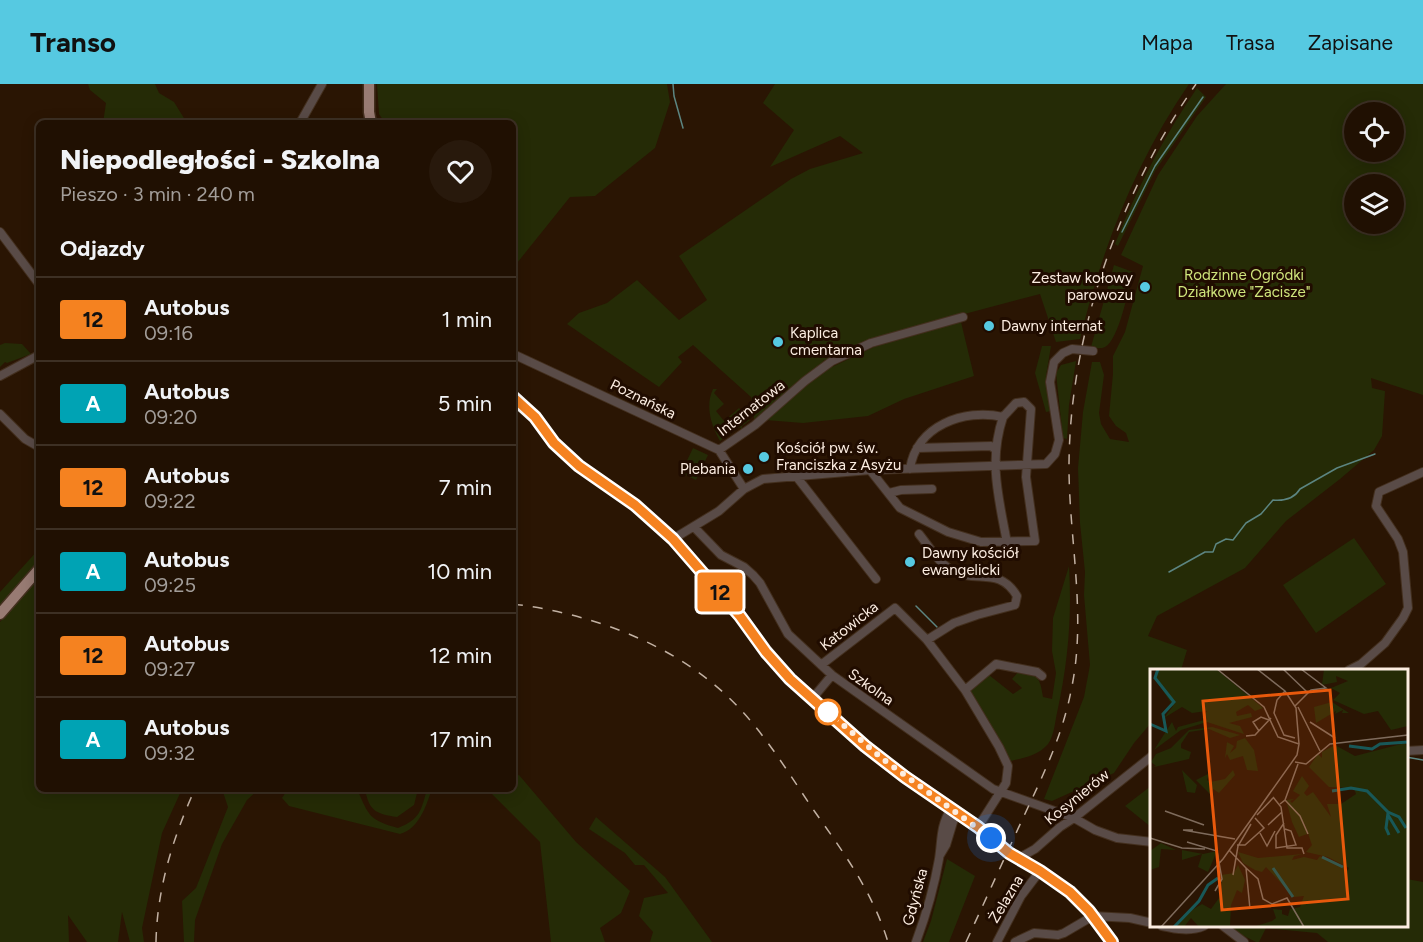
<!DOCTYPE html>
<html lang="pl">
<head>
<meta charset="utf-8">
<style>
  body { margin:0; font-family:Figtree,sans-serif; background:#28190c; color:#f1f3f6; height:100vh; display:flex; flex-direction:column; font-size:22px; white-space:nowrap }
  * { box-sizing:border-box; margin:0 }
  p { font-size:20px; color:#a29d99 }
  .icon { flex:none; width:33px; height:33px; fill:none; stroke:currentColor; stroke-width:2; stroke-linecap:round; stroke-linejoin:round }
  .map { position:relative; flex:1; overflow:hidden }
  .drawer { position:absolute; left:36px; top:36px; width:480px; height:672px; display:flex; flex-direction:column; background:#201002; border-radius:9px; box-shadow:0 3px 15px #0003,0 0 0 2px #3d3024 }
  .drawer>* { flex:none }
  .badge { padding:0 12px; border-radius:4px; font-size:21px; line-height:39px }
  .buttons { position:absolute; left:1344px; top:18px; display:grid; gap:12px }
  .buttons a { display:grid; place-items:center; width:60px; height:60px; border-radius:50%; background:#201002; box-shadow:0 3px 15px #0003,0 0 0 2px #3d3024; font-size:30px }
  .you { position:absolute; width:30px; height:30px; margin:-15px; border:4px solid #fff; border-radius:50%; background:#1a73e8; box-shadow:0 0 0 9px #1a73e833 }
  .map>.badge { position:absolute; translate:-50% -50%; box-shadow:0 0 0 3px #fff }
  h2 { padding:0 24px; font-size:22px; line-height:54px }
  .round { display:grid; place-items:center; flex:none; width:63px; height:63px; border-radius:32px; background:#28190c }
  .head { display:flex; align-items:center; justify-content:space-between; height:102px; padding:0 24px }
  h1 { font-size:28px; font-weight:800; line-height:45px }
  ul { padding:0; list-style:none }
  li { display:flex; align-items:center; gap:18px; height:84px; padding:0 24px; border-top:2px solid #3d3024 }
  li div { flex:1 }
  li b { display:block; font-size:22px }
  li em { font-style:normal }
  li .badge { min-width:66px; font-weight:700; text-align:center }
  header { display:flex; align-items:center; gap:36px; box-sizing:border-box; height:84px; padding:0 30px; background:#56c9e1; color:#111 }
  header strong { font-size:28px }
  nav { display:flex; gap:33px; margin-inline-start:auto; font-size:21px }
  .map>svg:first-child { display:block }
  .green { fill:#252b06; fill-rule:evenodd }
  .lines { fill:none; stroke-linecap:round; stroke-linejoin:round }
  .stream { stroke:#5c8581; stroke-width:1.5 }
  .minor-casing { stroke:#432f1e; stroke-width:10 }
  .major-casing { stroke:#432f1e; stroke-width:13 }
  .minor { stroke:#594b47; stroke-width:8 }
  .major { stroke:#987b73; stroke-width:10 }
  .rail { stroke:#c2b1a3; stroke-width:1.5; stroke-dasharray:10 10; stroke-linecap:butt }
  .line-casing { stroke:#fff; stroke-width:14 }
  .line { stroke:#f58220; stroke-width:9 }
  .walk { stroke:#fcede1; stroke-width:6; stroke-dasharray:0 10.8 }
  .poi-dot { fill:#56c9e1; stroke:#200c00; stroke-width:2 }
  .stop-dot { fill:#fff; stroke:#f58220; stroke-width:3 }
  .labels { text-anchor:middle; stroke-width:6; stroke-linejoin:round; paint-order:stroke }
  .park-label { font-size:15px; fill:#cfe57b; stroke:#200c00 }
  .poi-label { font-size:15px; fill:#fcede1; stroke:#200c00; text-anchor:start }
  .street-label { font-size:15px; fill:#fcede1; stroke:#200c00 }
  .inset-river { fill:none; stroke:#185858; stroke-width:3 }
  .inset-road { fill:none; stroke:#7e6b5c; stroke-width:1.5 }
  .view { fill:#e8590c; fill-opacity:0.15; stroke:#e8590c; stroke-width:3 }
  .inset-edge { fill:none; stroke:#fcede1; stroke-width:3 }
</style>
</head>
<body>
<header>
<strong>Transo</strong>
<nav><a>Mapa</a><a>Trasa</a><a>Zapisane</a></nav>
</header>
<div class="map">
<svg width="1423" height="858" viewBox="0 0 1423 858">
  <rect width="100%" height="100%" fill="#2a1503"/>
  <path class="green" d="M88 0H155L159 9 174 18 187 39H103L106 19 90 6Z
    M377 0H667L670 18 655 64 595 112 570 113 513 184V39H385L379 30Z
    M775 0H1189C1136 77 1102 164 1080 255L1056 258 1040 210 874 254 823 277 832 283 874 263 961 238 974 292 904 315 868 332 803 339 754 335 751 313 693 261 678 273 682 278 659 303 567 240 579 229 607 219 637 196 679 236 707 216 679 172 791 95 810 85 863 69 840 52 770 83 794 46 763 19Z
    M1226 0H1423V311L1371 294 1372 304 1385 307 1382 352 1374 366 1340 395 1286 437 1245 484 1157 532 1148 552 1187 566 1181 586H1152L1151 639 1134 659 1114 689 1052 717 1044 715 1084 613 1090 581 1084 511 1085 488 1080 439 1078 384 1083 328 1092 278H1100L1104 291 1099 329 1101 340 1110 355 1129 358 1126 349 1116 342 1109 332 1113 290V272L1125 248 1143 182 1121 171 1158 91 1197 32ZM1354 28H1394V68H1354ZM1354 100H1394V140H1354Z
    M1197 4 1206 13 1155 87 1118 162 1115 160C1137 104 1163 54 1197 4Z
    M1114 181 1133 188C1129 203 1119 256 1105 263 1101 265 1095 264 1091 263Z
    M5 259 22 260 31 270 7 279 5 278 0 283V261Z
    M1042 262H1051L1046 292 1051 327 1046 328 1035 289Z
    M1076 277 1069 321 1067 355 1063 354 1056 289 1061 281Z
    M713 305H717L714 309 724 320 716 327 724 337 739 324 750 336 742 342V346L740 343 720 357C711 341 705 322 713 305Z
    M693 364 708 371 696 396 681 389Z
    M1354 454 1386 500 1316 549 1283 501Z
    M39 465V481L0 525V508Z
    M1069 482C1072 534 1068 578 1057 629 1055 638 1054 652 1048 660 1039 671 1024 674 1011 677L997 651 969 608 977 598 979 600 989 591 1013 610 1022 604 1012 595 1019 587C1038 591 1040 593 1043 613L1052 615 1056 589 1052 567 1053 534Z
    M39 493V502L36 506 39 503V705H182L162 749 142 844 144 858H130L122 828 118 858H87L68 831 69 858H0V538Z
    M519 691 576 758 630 807 621 829 600 844 605 858H551L540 758 487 705H513V693Z
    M1151 702V743L1125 722Z
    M222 705H259L247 716 222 760 195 836 194 858H184L182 817 196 804 228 723Z
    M288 705H357C369 732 369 736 398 744 420 735 421 727 427 705H432C426 722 419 745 400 750L289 722 282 714Z
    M365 705H418L414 721 397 733C376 730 369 727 365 705Z
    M596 733 665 793 712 858H650L653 848 639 832 644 814 668 809 644 781H635L625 769 589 745Z
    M947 775 975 792 949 858H923L931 837Z
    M1407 795 1423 798V858H1328L1317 849 1266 844 1259 858H1256L1238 849 1229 842H1406Z"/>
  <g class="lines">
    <path class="stream" d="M673 0 674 12 683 44
      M1122 148 1155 82 1203 13
      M1169 488 1205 468H1213L1216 460 1226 455 1233 456 1246 439 1261 430 1273 416C1284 417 1294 415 1300 405L1337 384 1375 370
      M916 522 937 543
      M1406 673 1423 676"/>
    <defs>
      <path id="minor" d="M300 39 322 0
        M0 148 39 200
        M513 270 719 366 744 405
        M0 292 39 271
        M0 330 25 355 39 363
        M1003 333C988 378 999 414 1007 459
        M917 364 991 362 996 366
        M719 366 755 341 805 297 832 277 871 259 963 233
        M870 386 900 424 948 448 981 458 1035 457 1026 393 1031 325 1024 318 1016 319 1003 333C964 324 916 342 910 385
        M796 392 876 495
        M889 409 901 406 932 405
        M694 443 721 471 744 483 753 491 760 499 788 550 832 591 993 705 1074 734 1095 746 1117 754 1152 758
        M919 450C928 461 938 478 950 485 976 501 998 481 1017 512L1015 521 977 531 954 539 927 556
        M673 455 719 427 744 405 763 395 870 386 1046 380 1055 370 1059 356 1050 298 1054 278 1063 269 1072 265 1093 267
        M821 581 895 524 927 556 965 606 999 663 1008 682 1006 699 978 743
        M1349 586 1361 580 1385 559 1403 534 1408 524 1403 468 1398 455 1376 422 1379 408 1423 388
        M965 606 996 580 1037 588 1042 592
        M812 615 832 591
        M1406 667 1423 666
        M940 771 946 761 956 728
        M1019 774 1035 765 1060 743 1074 734 1152 672
        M1162 842C1176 845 1190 848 1204 842
        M1223 842 1244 858
        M916 858C926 831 934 804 939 775 942 756 940 742 951 725
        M997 858 1021 812 1040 787
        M1015 858 1034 849 1058 851 1064 849 1093 832 1130 834 1152 839"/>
      <path id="major" d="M369 0V28L371 39
        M513 313 535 333 554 359 579 382 635 421 673 455 740 532 767 568 790 595 865 662 905 693 978 743 1009 769 1040 787 1070 808 1089 827 1112 858
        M0 530 39 485"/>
    </defs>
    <use href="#minor" class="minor-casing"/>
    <use href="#major" class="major-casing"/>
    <use href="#minor" class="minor"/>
    <use href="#major" class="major"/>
    <path class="rail" d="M513 520C595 530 683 563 740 625 769 656 791 693 815 728 844 769 873 809 888 858
      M156 858C157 805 173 753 195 705
      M966 858C985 817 1004 775 1023 734 1044 689 1063 651 1072 602 1086 532 1070 459 1069 388 1068 252 1119 111 1196 0"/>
  </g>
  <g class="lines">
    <defs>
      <path id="line" d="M513 313 535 333 554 359 579 382 635 421 673 455 740 532 766 568 790 595 865 662 905 693 978 743 1009 769 1040 787 1070 808 1089 827 1112 858"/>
    </defs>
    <use href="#line" class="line-casing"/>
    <use href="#line" class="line"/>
    <path class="walk" d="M828 628 884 676 991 754"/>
  </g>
  <g class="poi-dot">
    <circle cx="1145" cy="203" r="6"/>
    <circle cx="989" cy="242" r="6"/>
    <circle cx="778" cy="258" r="6"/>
    <circle cx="764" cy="373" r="6"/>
    <circle cx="748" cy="385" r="6"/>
    <circle cx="910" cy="478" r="6"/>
  </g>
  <circle class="stop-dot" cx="828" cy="628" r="12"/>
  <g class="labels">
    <g class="park-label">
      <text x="1244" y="196">Rodzinne Ogródki<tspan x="1244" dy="17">Działkowe "Zacisze"</tspan></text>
    </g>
    <g class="poi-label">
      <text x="1133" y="199" text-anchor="end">Zestaw kołowy<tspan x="1133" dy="17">parowozu</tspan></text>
      <text x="1001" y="247">Dawny internat</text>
      <text x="790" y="254">Kaplica<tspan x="790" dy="17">cmentarna</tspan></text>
      <text x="776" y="369">Kościół pw. św.<tspan x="776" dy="17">Franciszka z Asyżu</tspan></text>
      <text x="736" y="390" text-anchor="end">Plebania</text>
      <text x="922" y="474">Dawny kościół<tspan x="922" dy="17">ewangelicki</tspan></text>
    </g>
    <g class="street-label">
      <text transform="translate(643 315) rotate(26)" y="5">Poznańska</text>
      <text transform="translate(751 324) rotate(-38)" y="5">Internatowa</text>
      <text transform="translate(849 542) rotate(-38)" y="5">Katowicka</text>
      <text transform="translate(871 603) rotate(35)" y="5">Szkolna</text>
      <text transform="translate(1077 713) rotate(-39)" y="5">Kosynierów</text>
      <text transform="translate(915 813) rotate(-75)" y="5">Gdyńska</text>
      <text transform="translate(1006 815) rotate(-59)" y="5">Żelazna</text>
    </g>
  </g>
  <g transform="translate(1150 585)">
    <rect width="258" height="258" fill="#2a1503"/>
    <path d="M7 0H66L113 39 105 42 98 36 86 43 87 47 101 44 102 48 79 54 90 57 94 65 57 53 31 61 4 81 22 53 26 62 28 58 58 50 52 49 57 42 42 44 32 38 14 49 23 37 4 8ZM174 0H258V57L241 61 228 42 214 45 183 31 190 24 181 19 198 12 186 7 187 13 172 16ZM182 33 199 44H192L193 41 185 45 186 42 166 54 164 38ZM62 58 90 66 80 69 59 60 39 63 31 75V79L41 83 39 90 0 99 6 97 1 93 6 85 21 79 39 61ZM95 69 104 81 108 102 97 101 93 87 80 91 77 85 75 89 82 94 75 89 77 73 84 77 80 84 86 79 87 72ZM255 74 258 81V258H103L122 252 126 249 123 240 132 241V245L138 247 140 240 150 238 154 227 144 228 116 198 112 203 105 201 93 194 88 183 108 189 153 185 144 187 142 191 154 188 167 191 170 187 194 197 197 202 199 199 178 188 156 183 162 176 154 153 157 165 149 168 142 153 136 131 144 130 140 132 142 134 150 126 143 122 152 107 159 117 154 124 157 127 163 123 181 148 177 135H191L206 125 204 119 179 118 159 98 168 85 172 89V83L185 76 205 87ZM32 101 47 116 45 124 37 123ZM83 101 85 106 69 124 63 120 60 125 46 111 60 104 57 111 60 113 75 110ZM11 174 26 181 11 180 9 198 0 201V182ZM32 181 53 185 67 182 58 203 48 198 52 185 32 191ZM88 196 95 211 92 224 87 221 81 236 80 258H49L41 249 34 258H24L35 245 52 235 61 240 72 225 71 206 84 204Z" fill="#252b06"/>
    <path class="inset-river" d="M0 55 16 62 13 45 24 33 5 9 8 0M199 77 222 80 230 75 258 73M182 122 201 119 217 122 238 143 249 148 256 159M238 144 236 159 239 166M238 146 249 164M172 188 193 198M123 199 143 228M24 258 49 232 58 216 68 209"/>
    <path class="inset-road" d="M107 0 135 22 146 39 149 75M133 0 157 23M135 22 127 31 124 44 134 66 145 69M145 37 161 21 176 19 151 0M148 38 170 82M160 53 185 69M109 62 103 53 111 48 119 51M96 67 105 66 121 49M145 93 156 95 180 75 258 66M123 128 131 138 137 179H152L154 185M135 131 150 147 158 165M130 135 135 131 148 95M15 142 54 156M107 146 123 129M134 154 126 166V179L146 176 141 162 135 160M118 156 132 143M43 161H33L85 170M110 164 117 177 125 162M0 169 32 179 55 180M37 173 67 182 72 210 65 222M87 176H95L114 159 105 149M79 181 96 199 100 240M96 199 108 210 113 230 122 235 137 229 154 258M83 206 88 177 101 155M11 258 73 190 147 86 149 75 128 68 114 38 67 0"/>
    <path class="view" d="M180 21 198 230 72 241 53 32Z"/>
    <rect width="258" height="258" class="inset-edge"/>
  </g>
</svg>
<div class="buttons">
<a><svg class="icon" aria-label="locate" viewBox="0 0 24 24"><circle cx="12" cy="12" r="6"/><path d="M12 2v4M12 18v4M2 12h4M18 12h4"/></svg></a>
<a><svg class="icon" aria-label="layers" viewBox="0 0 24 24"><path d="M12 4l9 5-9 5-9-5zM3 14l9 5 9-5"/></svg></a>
</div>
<div class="you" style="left:991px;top:754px"></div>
<b class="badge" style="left:720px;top:508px;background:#f58220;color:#111">12</b>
<section class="drawer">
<div class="head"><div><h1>Niepodległości - Szkolna</h1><p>Pieszo · 3 min · 240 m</p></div><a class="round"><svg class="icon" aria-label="heart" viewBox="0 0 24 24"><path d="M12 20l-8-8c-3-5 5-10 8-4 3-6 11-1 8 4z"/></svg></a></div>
<h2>Odjazdy</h2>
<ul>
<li><span class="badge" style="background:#f58220;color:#111">12</span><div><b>Autobus</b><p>09:16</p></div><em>1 min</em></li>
<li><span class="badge" style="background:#00a3b4;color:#fff">A</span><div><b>Autobus</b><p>09:20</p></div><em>5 min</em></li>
<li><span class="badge" style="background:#f58220;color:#111">12</span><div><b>Autobus</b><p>09:22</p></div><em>7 min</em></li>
<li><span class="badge" style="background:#00a3b4;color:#fff">A</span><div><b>Autobus</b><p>09:25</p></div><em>10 min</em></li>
<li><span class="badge" style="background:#f58220;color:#111">12</span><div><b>Autobus</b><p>09:27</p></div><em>12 min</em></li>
<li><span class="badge" style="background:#00a3b4;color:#fff">A</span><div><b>Autobus</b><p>09:32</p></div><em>17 min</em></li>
</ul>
</section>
</div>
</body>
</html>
